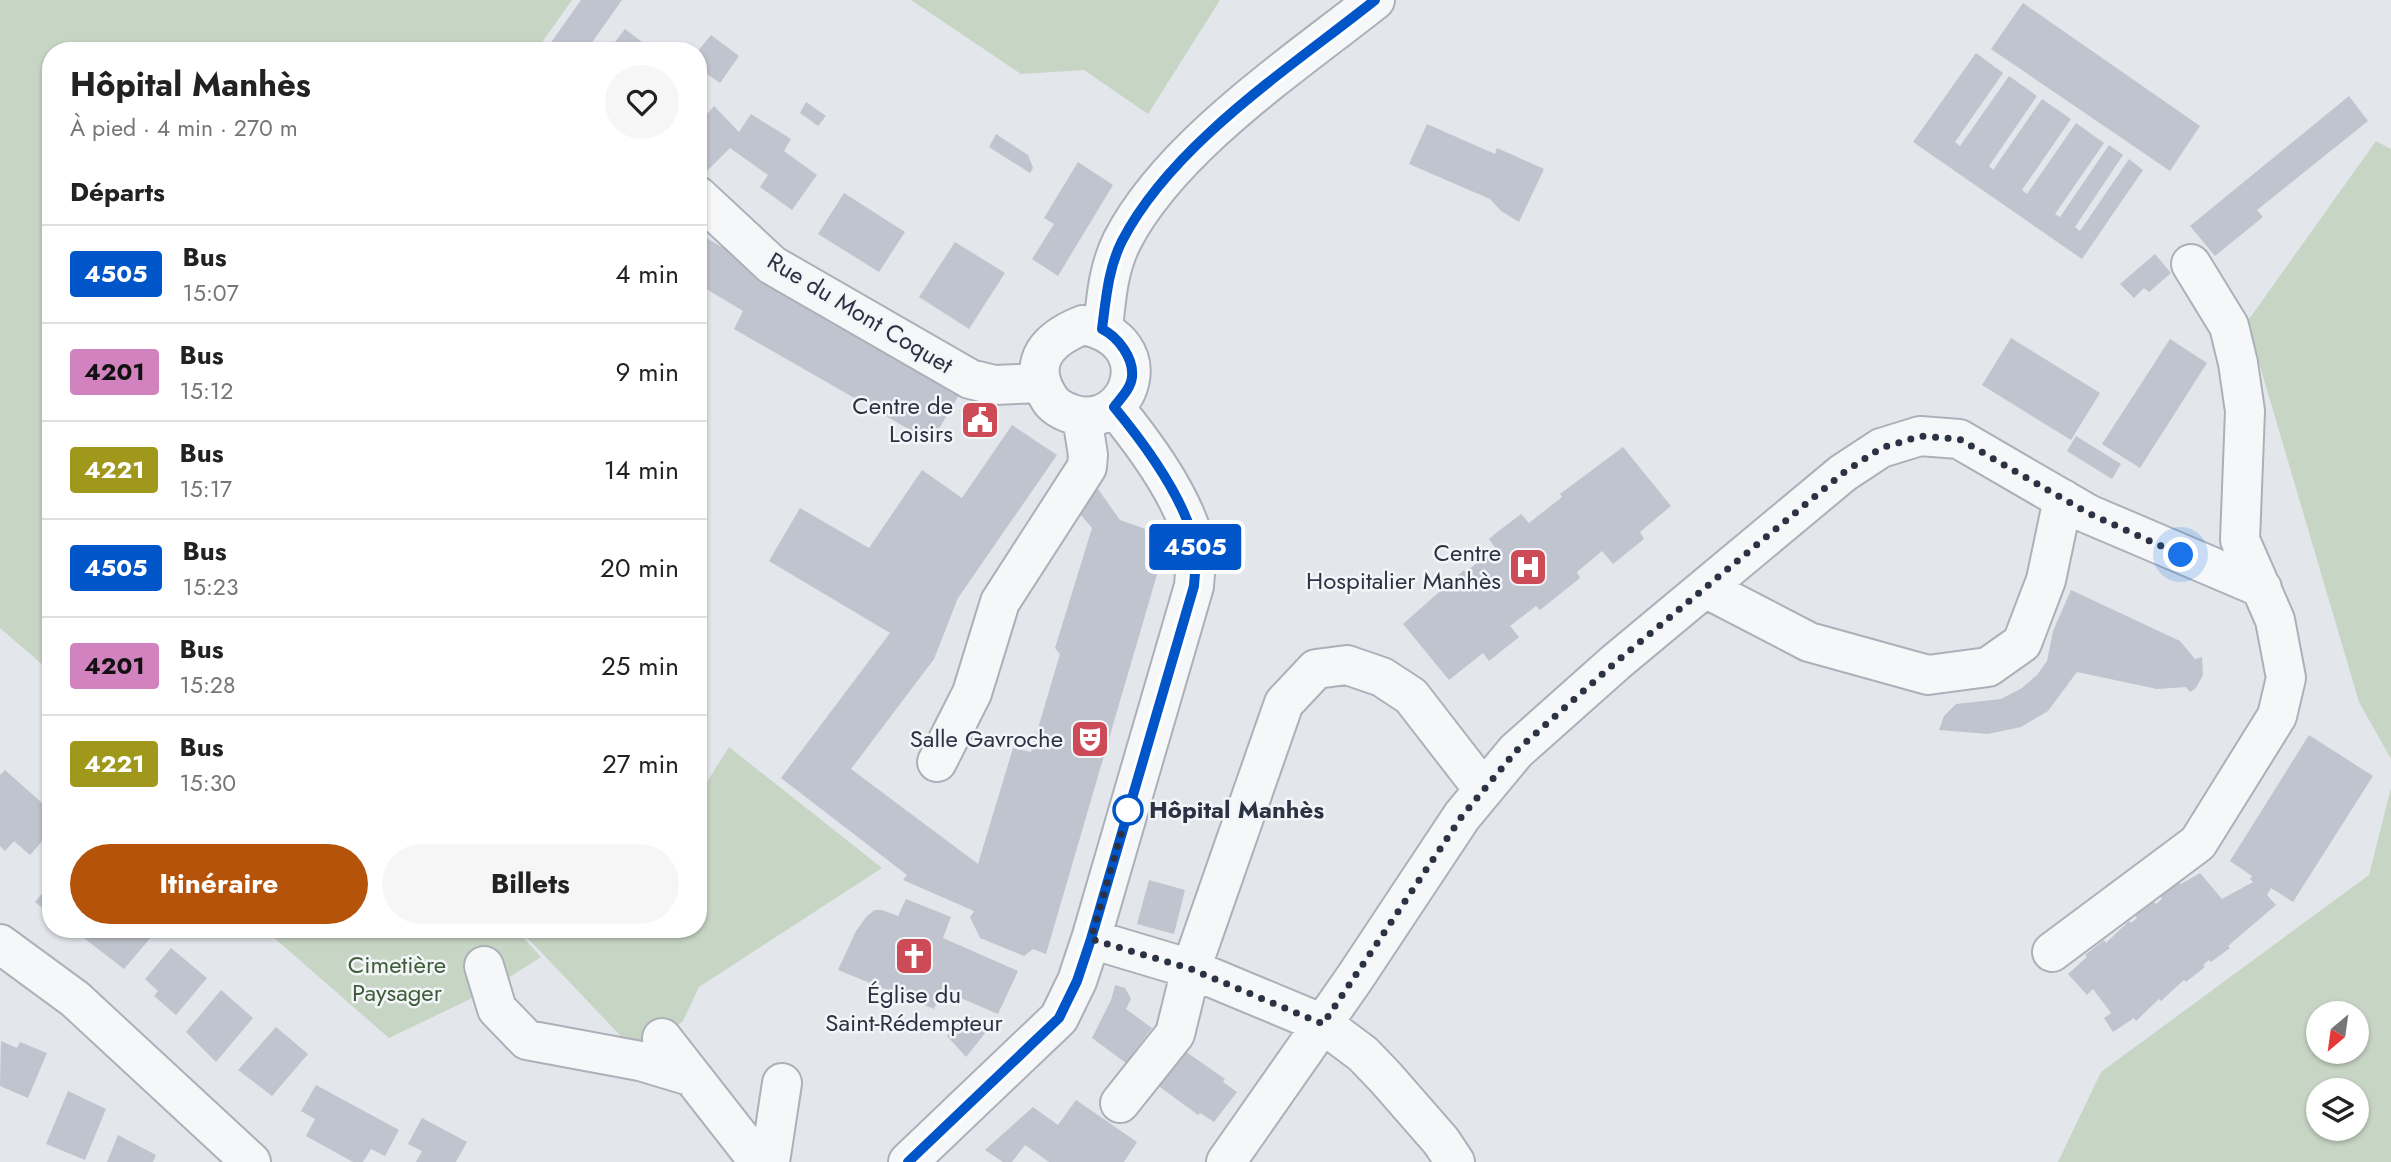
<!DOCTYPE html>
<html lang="fr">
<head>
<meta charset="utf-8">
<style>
  body { margin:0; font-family:Jost,sans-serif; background:#f6f6f6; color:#222; height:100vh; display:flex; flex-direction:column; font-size:26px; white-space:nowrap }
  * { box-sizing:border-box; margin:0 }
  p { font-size:23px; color:#767676 }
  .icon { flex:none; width:38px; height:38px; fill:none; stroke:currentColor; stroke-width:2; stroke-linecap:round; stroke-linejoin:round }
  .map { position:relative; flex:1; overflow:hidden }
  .drawer { position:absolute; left:42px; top:42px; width:665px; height:896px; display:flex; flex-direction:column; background:#fff; border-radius:28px; box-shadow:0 2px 5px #0004 }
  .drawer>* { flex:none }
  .badge { padding:0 14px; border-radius:5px; font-size:24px; line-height:46px }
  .needle { width:46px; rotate:209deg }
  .controls { position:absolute; left:2306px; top:1001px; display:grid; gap:14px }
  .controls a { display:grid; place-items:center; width:63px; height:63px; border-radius:50%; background:#fff; box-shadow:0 2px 5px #0004; font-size:35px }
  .you { position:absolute; width:35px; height:35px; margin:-18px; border:5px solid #fff; border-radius:50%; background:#1a73e8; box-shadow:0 0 0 10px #1a73e833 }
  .map>.badge { position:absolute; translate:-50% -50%; box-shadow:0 0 0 4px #fff }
  h2 { padding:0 28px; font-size:26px; line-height:63px }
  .round { display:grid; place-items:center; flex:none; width:74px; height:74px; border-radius:37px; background:#f6f6f6 }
  .headline { display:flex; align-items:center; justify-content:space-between; height:119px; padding:0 28px }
  h1 { font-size:33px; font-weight:700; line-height:52px }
  .button { display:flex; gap:14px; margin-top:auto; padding:14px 28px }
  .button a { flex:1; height:80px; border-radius:42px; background:#b45309; color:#fff; font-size:28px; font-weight:700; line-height:80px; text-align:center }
  .button a+a { background:#f6f6f6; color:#222 }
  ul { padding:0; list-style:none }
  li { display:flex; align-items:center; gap:21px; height:98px; padding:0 28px; border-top:2px solid #e0e0e0 }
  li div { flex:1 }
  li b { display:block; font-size:26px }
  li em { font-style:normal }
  li .badge { min-width:77px; font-weight:700; text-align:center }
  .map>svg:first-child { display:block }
  .green { fill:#c7d5c4; fill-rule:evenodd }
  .building { fill:#c0c4ce }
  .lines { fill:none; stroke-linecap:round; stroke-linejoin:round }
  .minor-casing { stroke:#acb0b9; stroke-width:42 }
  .minor { stroke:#f6f7f9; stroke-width:38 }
  .line-casing { stroke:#fff; stroke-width:16 }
  .line { stroke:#0055c8; stroke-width:10 }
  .walk { stroke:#2b3243; stroke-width:7; stroke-dasharray:0 12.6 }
  .stop-dot { fill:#fff; stroke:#0055c8; stroke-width:3.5 }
  .labels { text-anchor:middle; stroke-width:5; stroke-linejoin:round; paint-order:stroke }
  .street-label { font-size:24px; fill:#2b3243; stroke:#f3f5f8 }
  .poi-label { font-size:24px; fill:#2b3243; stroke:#f3f5f8; text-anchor:end }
  .stop-label { font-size:24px; font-weight:bold; fill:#2b3243; stroke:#f3f5f8; text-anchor:start }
  .park-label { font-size:24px; fill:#3d5e38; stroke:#f3f5f8 }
</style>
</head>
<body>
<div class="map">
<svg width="2391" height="1162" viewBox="0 0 2391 1162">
  <rect width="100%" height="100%" fill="#e3e6eb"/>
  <path class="green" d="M0 0H572L536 51H51V672L0 628Z
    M911 0H1220L1148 114 1084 70 1021 74Z
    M2376 141 2391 149V759L2359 702 2247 322Z
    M729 747 882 868 699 987 683 1021 662 1038 636 1052 519 929H698V796Z
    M2391 788V1162H2058L2101 1072 2369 875ZM2319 1013H2357V1052H2319ZM2319 1090H2357V1129H2319Z
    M264 929H515L541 957 491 989 389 1038Z"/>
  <path class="building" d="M581 0H622L586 51H545Z
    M2023 3 2200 126 2170 171 1991 49Z
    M625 29 654 51H608Z
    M711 35 739 56 720 83 698 68V51Z
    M1976 53 2003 73 1955 142 1960 146 2009 76 2037 96 1989 166 1993 170 2042 99 2071 119 2022 190 2027 194 2076 123 2104 143 2055 214 2060 217 2109 145 2123 155 2075 227 2080 231 2129 159 2143 170 2082 259 1913 142Z
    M2349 96 2368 121 2257 210 2263 217 2215 256 2190 226Z
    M806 102 826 116 818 126 800 113Z
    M714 106 739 132 751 114 791 139 784 151 817 175 792 210 760 187 768 175 730 148 701 177 698 174V124Z
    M1427 124 1495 154 1497 148 1544 169 1519 222 1501 211 1490 199 1409 164Z
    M996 134 1028 155 1033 168 1030 173 989 147Z
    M1078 162 1113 185 1058 276 1032 259 1054 224 1044 218Z
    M844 193 905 232 879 272 818 234Z
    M698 233 962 390 931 442 734 329 743 311 698 284Z
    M955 242 1005 273 969 329 919 297Z
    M2155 254 2171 273 2149 292 2144 288 2134 298 2120 284Z
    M2011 338 2100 393 2071 440 1982 385Z
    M2170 339 2207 363 2140 468 2102 444Z
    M1012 425 1057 455 958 598 934 659 851 769 978 864 1013 748 1031 752 1060 654 1055 648 1092 528 1074 507 1093 482 1120 520 1168 537 1046 954 1033 949 1024 956 980 938 970 917 974 911 903 880 907 875 781 778 890 633 769 561 800 508 869 548 922 470 962 498Z
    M2076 436 2121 464 2112 479 2067 451Z
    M1623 447 1671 506 1640 532 1644 539 1613 564 1602 551 1577 572 1580 578 1540 610 1536 606 1510 626 1519 637 1489 661 1483 653 1449 680 1403 624 1464 570 1465 572 1496 549 1489 539 1496 533 1521 514 1529 523 1562 497 1560 494Z
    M2071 590 2180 641 2195 659 2202 657 2203 675 2196 688 2190 692 2186 687 2157 689 2077 672 2048 711 2021 727 1988 734 1939 730 1944 716 1956 704 2001 699 2022 688 2037 675 2047 661 2053 631Z
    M2309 735 2373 776 2293 902 2271 888 2267 895 2276 905 2228 946 2230 948 2211 962 2209 960 2203 965 2205 967 2186 982 2184 980 2161 1001 2159 999 2136 1021 2134 1018 2113 1032 2104 1018 2111 1013 2093 989 2087 995 2068 974 2087 957 2085 955 2104 940 2106 943 2129 921 2131 923 2137 918 2135 916 2154 902 2156 904 2162 899 2160 896 2179 882 2181 884 2200 873 2222 899 2253 882 2250 879 2252 876 2230 861Z
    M5 770 51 811V831L30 855 14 841 5 851 0 846V775Z
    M1149 880 1185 890 1174 934 1137 924Z
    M51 883V915L35 902Z
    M906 899 951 917 943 938 1018 971 998 1014 942 990 934 1009 838 970 856 931 867 916 875 910H882L898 916Z
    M85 929H158L124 969 80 935Z
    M171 948 207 978 176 1015 154 996 158 991 145 979Z
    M1115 985 1125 988 1129 995 1131 999 1126 1009 1152 1028 1126 1063 1092 1038 1111 1000Z
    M221 990 253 1018 216 1062 186 1032Z
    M966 1015 991 1026 966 1057 947 1036Z
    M276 1027 308 1054 272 1096 238 1070Z
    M1 1041 17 1048 20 1042 47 1053 28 1098 0 1086Z
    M1182 1049 1225 1079 1223 1082 1237 1092 1214 1122 1200 1113 1198 1115 1156 1084Z
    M316 1085 399 1130 385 1156 371 1149 363 1162H353L306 1136 315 1119 301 1111Z
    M68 1091 106 1109 85 1160 46 1144Z
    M1076 1100 1137 1142 1124 1162H1049L1025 1145 1012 1162H1003L985 1150 1033 1107 1058 1125Z
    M422 1118 467 1142 456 1162H416L422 1151 408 1144Z
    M118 1135 156 1155 153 1162H107Z"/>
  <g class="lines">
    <defs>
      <path id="minor" d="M698 196 772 265 970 379 994 385 1041 383
        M1083 325C1162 340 1131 429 1075 415 1065 412 1054 407 1049 398 1025 361 1050 338 1083 325Z
        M1103 329C1106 299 1108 269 1122 241 1170 147 1293 65 1375 0
        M1707 589 1809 642 1928 675 1988 667 2022 643 2046 580 2063 499
        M937 762 972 693 1000 602 1087 467 1088 455 1082 417
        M1091 939 1191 969 1323 1024 1363 1054 1386 1078 1441 1141 1455 1162
        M0 944 75 999 251 1162
        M2052 952 2198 843 2277 716 2286 678 2275 620 2240 540 2245 411 2238 363 2229 326 2191 264
        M484 966 497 1009 527 1040 640 1061 690 1076
        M662 1038 759 1162
        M1120 1103 1175 1034 1191 969 1284 703 1316 669 1347 665 1382 677 1411 696 1483 789
        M770 1162 782 1083
        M908 1162 1059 1018 1077 981 1091 939 1194 586C1195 570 1198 552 1193 537 1180 493 1143 442 1114 407
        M1226 1162 1354 979 1462 816 1516 751 1616 662 1843 473 1881 448 1920 436 1959 439 2088 514 2262 588"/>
    </defs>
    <use href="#minor" class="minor-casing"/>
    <use href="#minor" class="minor"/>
  </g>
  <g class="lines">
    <defs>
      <path id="line" d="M908 1162 1059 1018 1077 981 1091 939 1194 586C1195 570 1198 552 1193 537 1180 493 1143 442 1114 407 1121 398 1131 388 1132 377 1134 358 1118 337 1102 329 1106 299 1108 269 1122 241 1172 144 1291 67 1375 0"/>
    </defs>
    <use href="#line" class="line-casing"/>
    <use href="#line" class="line"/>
    <path class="walk" d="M1128 810 1091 939 1191 969 1323 1024 1462 816 1516 751 1616 662 1843 473 1881 448 1901 442 1920 436 1959 439 2088 513 2181 555"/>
  </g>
  <defs>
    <symbol id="civic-square" viewBox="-11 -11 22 22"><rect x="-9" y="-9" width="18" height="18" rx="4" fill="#cc4b57" stroke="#f3f5f8"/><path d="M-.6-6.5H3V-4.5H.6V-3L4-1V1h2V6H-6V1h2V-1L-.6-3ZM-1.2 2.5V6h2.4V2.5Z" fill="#fff"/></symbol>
    <symbol id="hospital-square" viewBox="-11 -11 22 22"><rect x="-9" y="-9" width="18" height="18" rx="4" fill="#cc4b57" stroke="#f3f5f8"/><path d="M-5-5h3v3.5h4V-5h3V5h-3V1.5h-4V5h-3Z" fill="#fff"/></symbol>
    <symbol id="theatre-square" viewBox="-11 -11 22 22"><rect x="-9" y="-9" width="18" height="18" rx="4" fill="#cc4b57" stroke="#f3f5f8"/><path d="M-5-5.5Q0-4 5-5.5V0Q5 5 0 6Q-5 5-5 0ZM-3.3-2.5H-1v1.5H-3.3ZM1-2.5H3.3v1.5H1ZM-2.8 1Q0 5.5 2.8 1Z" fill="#fff"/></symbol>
    <symbol id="church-square" viewBox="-11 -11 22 22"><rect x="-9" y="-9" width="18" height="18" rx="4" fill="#cc4b57" stroke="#f3f5f8"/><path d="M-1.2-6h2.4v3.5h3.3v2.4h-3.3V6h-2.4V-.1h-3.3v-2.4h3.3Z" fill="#fff"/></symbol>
  </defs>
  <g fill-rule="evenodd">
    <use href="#civic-square" x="958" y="398" width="44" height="44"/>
    <use href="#hospital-square" x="1506" y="545" width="44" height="44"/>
    <use href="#theatre-square" x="1068" y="717" width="44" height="44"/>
    <use href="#church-square" x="892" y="934" width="44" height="44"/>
  </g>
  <circle class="stop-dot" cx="1128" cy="810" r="14"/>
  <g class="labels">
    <g class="street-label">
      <text transform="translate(860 313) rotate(31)" y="8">Rue du Mont Coquet</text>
    </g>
    <g class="poi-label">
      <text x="953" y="414">Centre de<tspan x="953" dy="28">Loisirs</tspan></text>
      <text x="1501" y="561">Centre<tspan x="1501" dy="28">Hospitalier Manhès</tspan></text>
      <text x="1063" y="747">Salle Gavroche</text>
      <text x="914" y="1003" text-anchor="middle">Église du<tspan x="914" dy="28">Saint-Rédempteur</tspan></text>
    </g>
    <g class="stop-label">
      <text x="1149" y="818">Hôpital Manhès</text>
    </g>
    <g class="park-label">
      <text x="397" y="973">Cimetière<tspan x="397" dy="28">Paysager</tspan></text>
    </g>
  </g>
</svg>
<div class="controls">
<a><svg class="needle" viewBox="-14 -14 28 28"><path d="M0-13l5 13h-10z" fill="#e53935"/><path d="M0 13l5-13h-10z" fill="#767676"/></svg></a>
<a><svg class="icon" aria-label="layers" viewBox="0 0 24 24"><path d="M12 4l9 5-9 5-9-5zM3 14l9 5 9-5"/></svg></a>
</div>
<div class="you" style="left:2181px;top:555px"></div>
<b class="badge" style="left:1195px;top:547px;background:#0055c8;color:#fff">4505</b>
<section class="drawer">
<div class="headline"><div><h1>Hôpital Manhès</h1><p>À pied · 4 min · 270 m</p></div><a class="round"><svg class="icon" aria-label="heart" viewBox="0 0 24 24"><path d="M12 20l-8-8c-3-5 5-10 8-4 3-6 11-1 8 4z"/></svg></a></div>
<h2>Départs</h2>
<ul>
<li><span class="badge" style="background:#0055c8;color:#fff">4505</span><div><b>Bus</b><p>15:07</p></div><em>4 min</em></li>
<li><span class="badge" style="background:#d282be;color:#111">4201</span><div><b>Bus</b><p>15:12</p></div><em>9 min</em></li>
<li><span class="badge" style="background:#a0981a;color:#fff">4221</span><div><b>Bus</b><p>15:17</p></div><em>14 min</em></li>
<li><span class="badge" style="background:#0055c8;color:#fff">4505</span><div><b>Bus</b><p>15:23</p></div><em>20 min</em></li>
<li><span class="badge" style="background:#d282be;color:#111">4201</span><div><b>Bus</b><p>15:28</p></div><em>25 min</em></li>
<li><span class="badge" style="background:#a0981a;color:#fff">4221</span><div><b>Bus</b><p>15:30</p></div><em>27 min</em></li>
</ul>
<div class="button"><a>Itinéraire</a><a>Billets</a></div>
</section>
</div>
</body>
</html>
